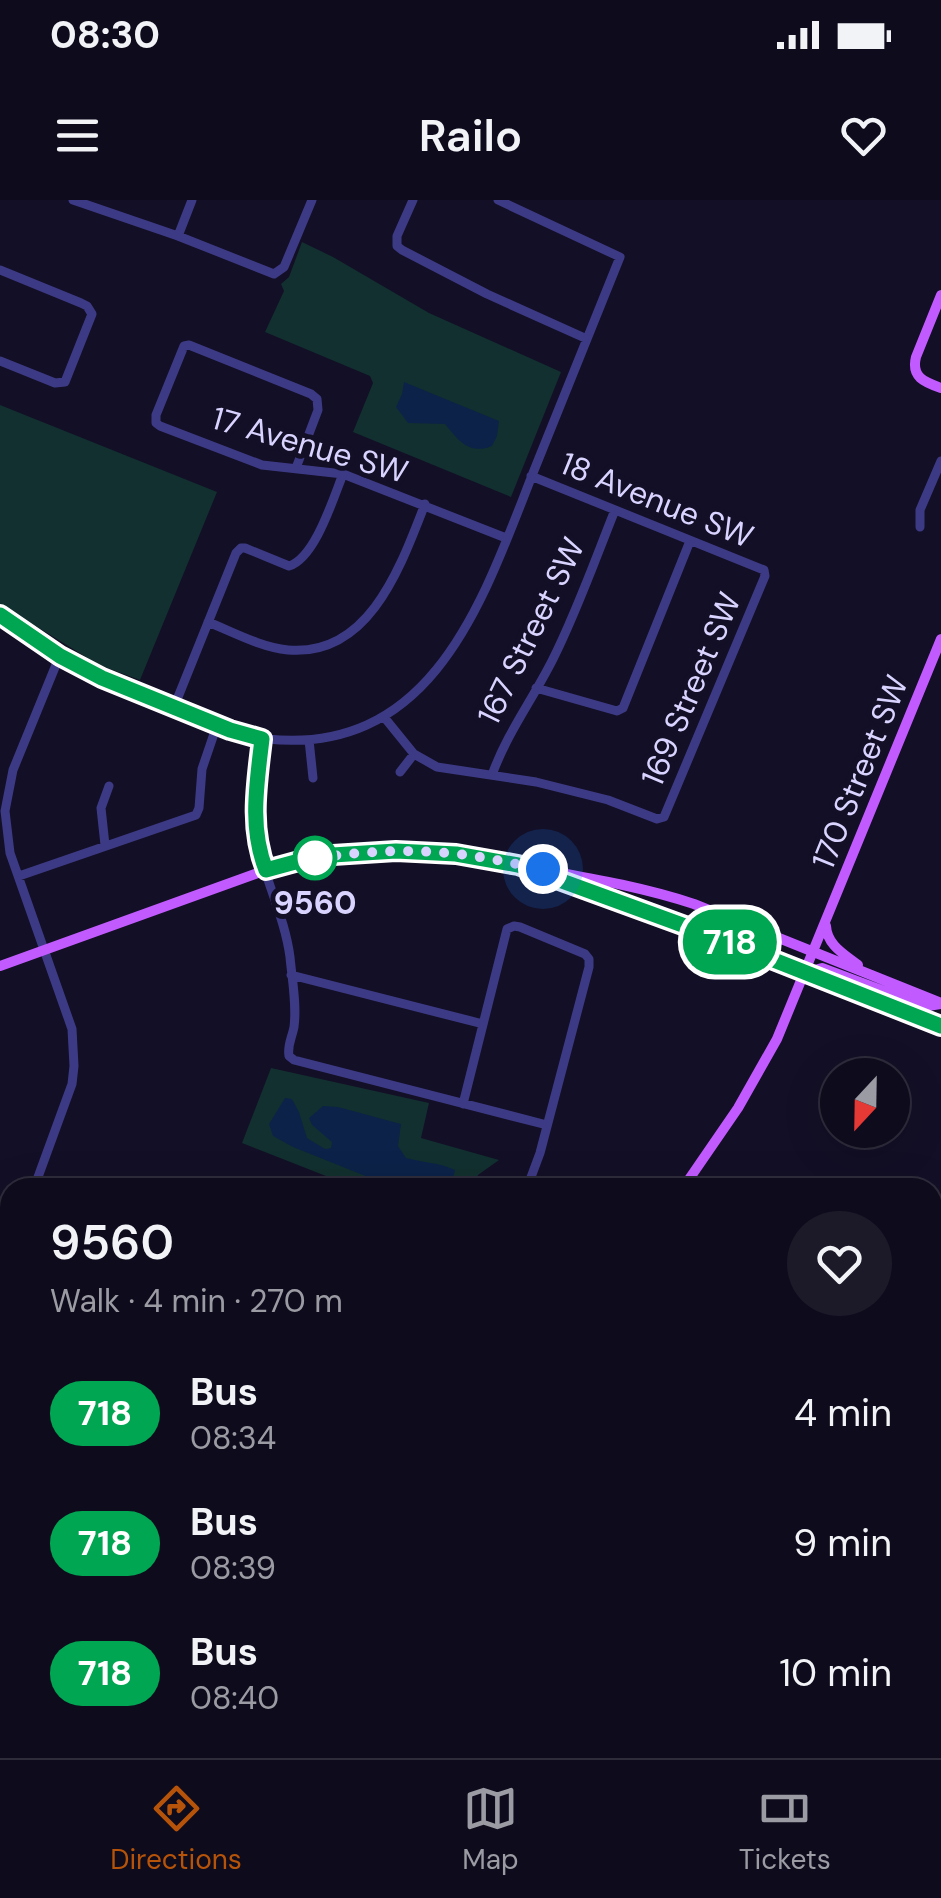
<!DOCTYPE html>
<html lang="en">
<head>
<meta charset="utf-8">
<style>
  body { margin:0; font-family:"DM Sans",sans-serif; background:#1c1929; color:#f1f3f6; height:100vh; display:flex; flex-direction:column; font-size:38px; white-space:nowrap }
  * { box-sizing:border-box; margin:0 }
  p { font-size:32px; color:#9b9ba3 }
  .icon { flex:none; width:55px; height:55px; fill:none; stroke:currentColor; stroke-width:2; stroke-linecap:round; stroke-linejoin:round }
  .map { position:relative; flex:1; overflow:hidden }
  .drawer { position:absolute; left:0px; top:978px; width:942px; height:582px; display:flex; flex-direction:column; background:#0e0b1c; border-radius:30px 30px 0 0; box-shadow:0 10px 40px #0002,0 0 0 2px #2e2b3b }
  .drawer>* { flex:none }
  .badge { padding:0 20px; border-radius:32px; font-size:35px; line-height:65px }
  .needle { width:65px; rotate:202deg }
  .tools { position:absolute; left:820px; top:858px; display:grid; gap:20px }
  .tools a { display:grid; place-items:center; width:90px; height:90px; border-radius:50%; background:#0e0b1c; box-shadow:0 10px 40px #0002,0 0 0 2px #2e2b3b; font-size:50px }
  .you { position:absolute; width:50px; height:50px; margin:-25px; border:8px solid #fff; border-radius:50%; background:#1a73e8; box-shadow:0 0 0 15px #1a73e833 }
  .map>.badge { position:absolute; translate:-50% -50%; box-shadow:0 0 0 5px #fff }
  .round { display:grid; place-items:center; flex:none; width:105px; height:105px; border-radius:52px; background:#1c1929 }
  .overview { display:flex; align-items:center; justify-content:space-between; height:170px; padding:0 50px }
  h1 { font-size:48px; font-weight:600; line-height:75px }
  ul { padding:0; list-style:none }
  li { display:flex; align-items:center; gap:30px; height:130px; padding:0 50px }
  li div { flex:1 }
  li b { display:block; font-size:38px }
  li em { font-style:normal }
  li .badge { min-width:110px; font-weight:700; text-align:center }
  .status { display:flex; justify-content:space-between; align-items:center; height:70px; padding:0 50px; background:#0e0b1c; direction:ltr }
  .status svg { height:28px; fill:currentColor }
  header { display:flex; justify-content:space-between; align-items:center; height:130px; padding:0 50px; background:#0e0b1c; font-size:45px; font-weight:600 }
  .menu { display:flex; justify-content:space-around; align-items:center; height:140px; border-top:2px solid #2e2b3b; background:#0e0b1c; font-size:28px; color:#9b9ba3 }
  .menu a { display:grid; justify-items:center; gap:5px }
  .menu .current { color:#b45309 }
  .map>svg:first-child { display:block }
  .green { fill:#12302f }
  .water { fill:#0c2248 }
  .lines { fill:none; stroke-linecap:round; stroke-linejoin:round }
  .minor { stroke:#3d3a85; stroke-width:9 }
  .major { stroke:#c25bff; stroke-width:10 }
  .line-casing { stroke:#fff; stroke-width:22 }
  .line { stroke:#00a651; stroke-width:15 }
  .walk { stroke:#d9d4ff; stroke-width:10; stroke-dasharray:0 18 }
  .stop-dot { fill:#fff; stroke:#00a651; stroke-width:5 }
  .labels { text-anchor:middle; stroke-width:10; stroke-linejoin:round; paint-order:stroke }
  .street-label { font-size:32px; fill:#d9d4ff; stroke:#130f26 }
  .stop-label { font-size:32px; font-weight:bold; fill:#d9d4ff; stroke:#130f26 }
</style>
</head>
<body>
<div class="status"><b>08:30</b><svg viewBox="0 0 49 12"><path d="M0 12V9h3v3zM5 12V6h3v6zM10 12V3h3v9zM15 12V0h3v12zM26 1h20v11H26zM47 4h2v5h-2z"/></svg></div>
<header><svg class="icon" aria-label="menu" viewBox="0 0 24 24"><path d="M4 6h16M4 12h16M4 18h16"/></svg>Railo<svg class="icon" aria-label="heart" viewBox="0 0 24 24"><path d="M12 20l-8-8c-3-5 5-10 8-4 3-6 11-1 8 4z"/></svg></header>
<div class="map">
<svg width="941" height="1558" viewBox="0 0 941 1558">
  <rect width="100%" height="100%" fill="#130f26"/>
  <path class="green" d="M302 42 333 57 429 113 561 172 511 297 353 232 373 183 370 176 265 132 284 91 281 84 289 77Z
    M0 205 217 292 140 480 99 465 0 404Z
    M271 868 429 903 421 938 499 960 478 975 473 987H354L242 943Z
    M941 1452V1558H909L906 1550H932L933 1454Z"/>
  <path class="water" d="M404 182 499 221 497 236 492 246C469 255 459 241 445 224L408 223 396 207 402 194Z
    M285 898 292 899 299 912 307 938 325 949 331 948 332 942 312 925 309 918 323 906 338 907 401 924 398 946 406 958C423 963 439 962 455 970L451 987H393L293 947 273 936 269 924Z"/>
  <g class="lines">
    <path class="minor" d="M73 0 178 36 274 74 284 67 312 0
      M413 0 397 36V46L402 50 487 94 587 139
      M178 36 192 0
      M0 70 81 103 87 106 92 114 65 182 55 183 0 161
      M296 268 318 210 317 199 311 194 189 145 184 146 156 215V223L160 226 262 265 343 274 506 338
      M920 327V310L941 261
      M0 415C30 434 58 456 89 472 121 488 155 499 188 513 213 523 239 536 267 539 436 557 485 394 535 268 563 198 592 127 620 57L498 0
      M208 422C233 432 260 447 288 450 370 457 401 365 425 304
      M536 488 617 511 623 508 690 341
      M174 507 236 353 241 348H245L289 366C315 358 333 299 343 274
      M384 517 414 554 437 567 536 582 608 600 657 619 664 617 765 376 764 370 531 276
      M262 539C259 569 252 601 256 631 261 674 284 712 290 757 292 779 297 805 294 827 292 838 287 845 289 856L294 860 547 925
      M309 540 313 578
      M400 572 414 554
      M492 575C507 533 533 499 553 459 577 411 595 360 615 310
      M105 645 101 608 109 586
      M19 676 196 615 199 608 202 569 217 525
      M291 775 483 824
      M463 904 507 729 514 726 520 727 585 754 589 759V767L540 953 527 988
      M34 988 72 884 74 866 72 829 10 653 5 611 13 570 60 455
      M932 1058 941 1060
      M0 1082 10 1059
      M0 1137 10 1143
      M0 1239 10 1244
      M932 1291 941 1292
      M0 1309 10 1285
      M0 1389 10 1393
      M0 1494 10 1498
      M95 1550 100 1558
      M612 1550 628 1558
      M592 1558 595 1550
      M680 1558 683 1550
      M775 1558 778 1550"/>
    <path class="major" d="M941 95 916 157C911 177 924 182 941 188
      M550 676 745 748 941 826
      M826 726C827 745 844 754 858 765
      M0 766 266 670C327 652 392 647 455 654 485 657 515 664 545 670 595 679 646 688 694 704L941 803
      M807 772 822 768 916 803 928 806 941 804
      M683 988 738 908 777 839 941 439
      M417 1558 420 1550
      M431 1558 434 1550"/>
  </g>
  <g class="lines">
    <defs>
      <path id="line" d="M0 415 60 456 102 478 230 530 262 539C257 583 249 627 266 670L299 661 333 655 396 651 456 654 518 665 718 738 941 826"/>
    </defs>
    <use href="#line" class="line-casing"/>
    <use href="#line" class="line"/>
    <path class="walk" d="M315 658 299 661C351 652 404 648 457 654 486 657 514 664 543 669"/>
  </g>
  <circle class="stop-dot" cx="315" cy="658" r="20"/>
  <g class="labels">
    <g class="street-label">
      <text transform="translate(310 245) rotate(16)" y="11">17 Avenue SW</text>
      <text transform="translate(657 300) rotate(22)" y="11">18 Avenue SW</text>
      <text transform="translate(531 431) rotate(-64)" y="11">167 Street SW</text>
      <text transform="translate(691 489) rotate(-67)" y="11">169 Street SW</text>
      <text transform="translate(860 572) rotate(-68)" y="11">170 Street SW</text>
    </g>
    <g class="stop-label">
      <text x="315" y="714">9560</text>
    </g>
  </g>
</svg>
<div class="tools">
<a><svg class="needle" viewBox="-14 -14 28 28"><path d="M0-13l5 13h-10z" fill="#e53935"/><path d="M0 13l5-13h-10z" fill="#9b9ba3"/></svg></a>
</div>
<div class="you" style="left:543px;top:669px"></div>
<b class="badge" style="left:730px;top:742px;background:#00a651;color:#fff">718</b>
<section class="drawer">
<div class="overview"><div><h1>9560</h1><p>Walk · 4 min · 270 m</p></div><a class="round"><svg class="icon" aria-label="heart" viewBox="0 0 24 24"><path d="M12 20l-8-8c-3-5 5-10 8-4 3-6 11-1 8 4z"/></svg></a></div>
<ul>
<li><span class="badge" style="background:#00a651;color:#fff">718</span><div><b>Bus</b><p>08:34</p></div><em>4 min</em></li>
<li><span class="badge" style="background:#00a651;color:#fff">718</span><div><b>Bus</b><p>08:39</p></div><em>9 min</em></li>
<li><span class="badge" style="background:#00a651;color:#fff">718</span><div><b>Bus</b><p>08:40</p></div><em>10 min</em></li>
</ul>
</section>
</div>
<nav class="menu">
<a class="current"><svg class="icon" aria-label="directions" viewBox="0 0 24 24"><path d="M12 3l9 9-9 9-9-9zM9 14v-3h6M13 9l2 2-2 2"/></svg>Directions</a>
<a><svg class="icon" aria-label="map" viewBox="0 0 24 24"><path d="M3 6l6-2 6 2 6-2v14l-6 2-6-2-6 2zM9 4v14M15 6v14"/></svg>Map</a>
<a><svg class="icon" aria-label="tickets" viewBox="0 0 24 24"><path d="M3 7h18v10H3zM15 7v10"/></svg>Tickets</a>
</nav>
</body>
</html>
